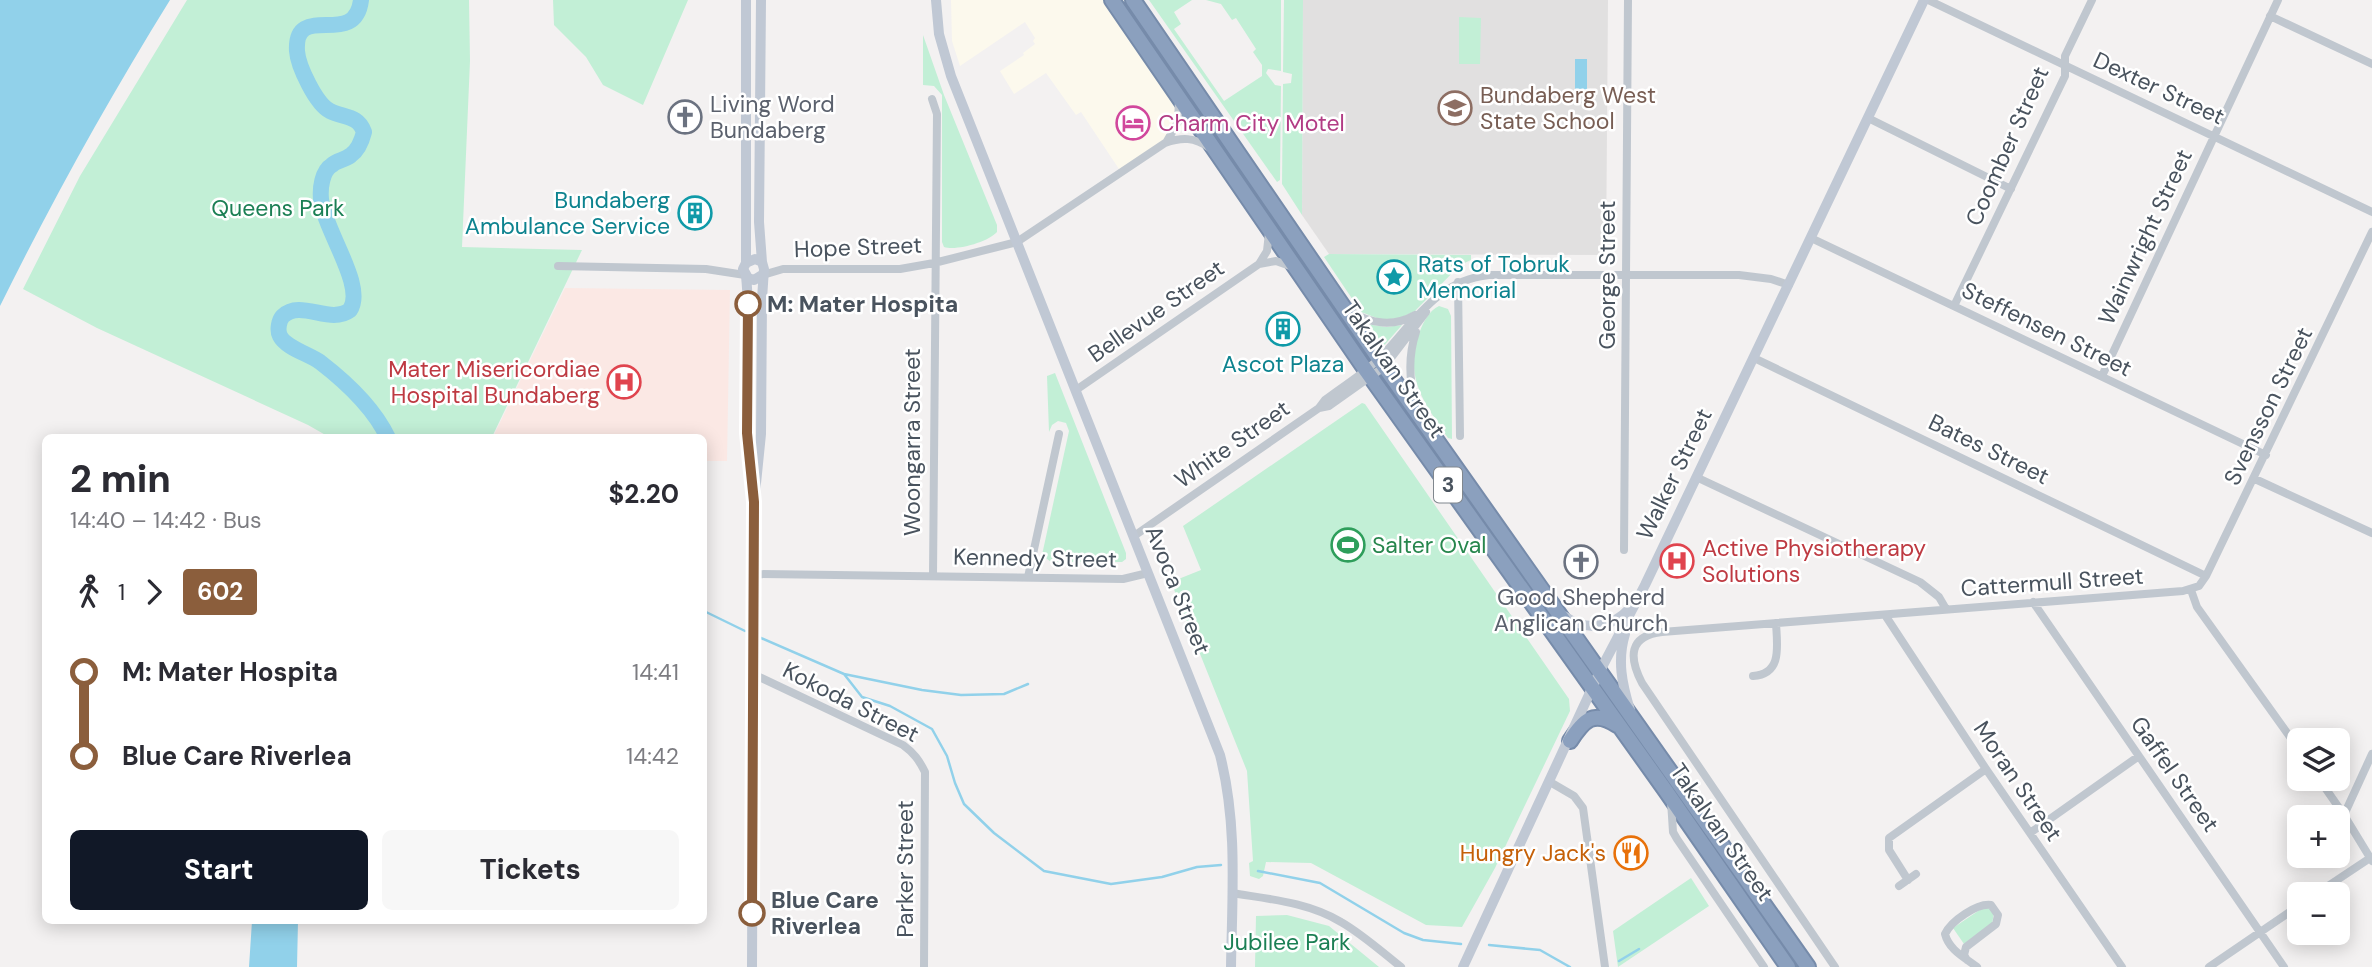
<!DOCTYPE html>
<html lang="en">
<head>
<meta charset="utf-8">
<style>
  body { margin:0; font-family:"DM Sans",sans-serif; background:#f7f7f7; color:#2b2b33; height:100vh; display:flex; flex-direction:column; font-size:26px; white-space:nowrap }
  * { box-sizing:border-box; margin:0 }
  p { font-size:23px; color:#7c7c81 }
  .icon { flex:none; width:38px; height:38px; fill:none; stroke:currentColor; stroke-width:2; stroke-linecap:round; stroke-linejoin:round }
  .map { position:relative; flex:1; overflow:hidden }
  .details { position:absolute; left:42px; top:434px; width:665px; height:490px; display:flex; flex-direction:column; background:#fff; border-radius:10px; box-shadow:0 4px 18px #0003 }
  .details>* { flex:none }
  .badge { padding:0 14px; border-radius:5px; font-size:24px; line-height:46px }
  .fabs { position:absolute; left:2287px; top:728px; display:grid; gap:14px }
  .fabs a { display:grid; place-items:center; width:63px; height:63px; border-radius:10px; background:#fff; box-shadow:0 4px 18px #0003; font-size:35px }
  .map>.badge { position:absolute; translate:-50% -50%; box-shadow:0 0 0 4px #fff }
  .legs { display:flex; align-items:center; gap:10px; height:77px; padding:0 28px; font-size:23px }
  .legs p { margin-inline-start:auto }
  .headline { display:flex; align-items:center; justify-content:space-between; height:119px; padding:0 28px }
  h1 { font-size:38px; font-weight:800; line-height:52px }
  .primary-button { display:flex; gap:14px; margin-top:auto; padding:14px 28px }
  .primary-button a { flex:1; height:80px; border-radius:10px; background:#111827; color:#fff; font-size:28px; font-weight:800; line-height:80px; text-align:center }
  .primary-button a+a { background:#f7f7f7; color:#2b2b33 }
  ul { padding:0 28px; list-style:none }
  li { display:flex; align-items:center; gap:24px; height:84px; font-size:26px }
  li i { display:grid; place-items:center; width:10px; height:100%; margin:0 9px; background:currentColor }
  li i::after { content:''; width:18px; height:18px; margin:-9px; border:5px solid; border-radius:50%; background:#fff }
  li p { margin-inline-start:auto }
  li:first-child i { background:linear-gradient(#0000 50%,currentColor 0) }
  li:last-child i { background:linear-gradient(currentColor 50%,#0000 0) }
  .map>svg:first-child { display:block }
  .commercial { fill:#fcf9ed }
  .education { fill:#e1e0e0 }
  .medical { fill:#fbe8e4 }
  .green { fill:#c2efd6 }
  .water { fill:#91d1ea }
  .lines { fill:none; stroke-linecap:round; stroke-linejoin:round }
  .stream { stroke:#91d1ea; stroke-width:2.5 }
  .river { stroke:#91d1ea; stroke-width:16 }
  .highway-casing { stroke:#768baa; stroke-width:18 }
  .street { stroke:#c0c7cf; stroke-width:8 }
  .secondary { stroke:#c0c8d4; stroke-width:10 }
  .highway { stroke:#8ba0be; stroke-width:14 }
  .line-1-casing { stroke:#fff; stroke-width:16 }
  .line-1 { stroke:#8b5e3c; stroke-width:10 }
  .stop-1-dot { fill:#fff; stroke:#8b5e3c; stroke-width:3.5 }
  .labels { text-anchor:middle; stroke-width:5; stroke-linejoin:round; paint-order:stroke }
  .shield { fill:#fff; stroke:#80878e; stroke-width:2 }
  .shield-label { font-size:21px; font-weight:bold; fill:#49535e }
  .street-label { font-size:23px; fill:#49535e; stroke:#fff }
  .education-label { font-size:23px; fill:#785e54; stroke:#fff; text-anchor:start }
  .worship-label { font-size:23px; fill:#5b616d; stroke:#fff; text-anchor:start }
  .hotel-label { font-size:23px; fill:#b23c85; stroke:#fff; text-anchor:start }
  .culture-label { font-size:23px; fill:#0d838f; stroke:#fff; text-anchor:end }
  .park-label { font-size:23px; fill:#1b7f54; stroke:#fff }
  .stop-label { font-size:23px; font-weight:bold; fill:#49535e; stroke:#fff; text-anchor:start }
  .health-label { font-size:23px; fill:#be3a42; stroke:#fff; text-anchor:end }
  .leisure-label { font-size:23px; fill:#27864d; stroke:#fff; text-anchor:start }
  .food-label { font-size:23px; fill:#c56008; stroke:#fff; text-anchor:end }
</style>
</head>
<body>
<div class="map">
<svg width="2372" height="967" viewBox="0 0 2372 967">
  <rect width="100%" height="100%" fill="#f3f1f1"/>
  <path class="commercial" d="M951 0H1123L1202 116 1121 172 1081 112 1076 115 1046 73 1014 94 1000 71 1024 55 1023 53 1035 44 1033 41 1035 38 1025 22 960 66 952 41Z"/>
  <path class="education" d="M1303 0H1608L1606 255 1329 254 1302 215Z"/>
  <path class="medical" d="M565 288 730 290 727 461H704V438L493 437Z"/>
  <path class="green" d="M187 0H469L470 61 462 247 582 250 492 437H329L308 425 97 328 23 289 80 176Z
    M553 0H688L643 105 603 85 586 57 554 25Z
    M1124 0H1127L1298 250 1293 255 1170 74Z
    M1149 0H1192L1174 12 1181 24 1174 29 1224 101 1262 76V65L1253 52 1256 49 1236 18 1232 20 1221 4 1206 0H1281V71L1268 69 1266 73 1275 85 1281 86 1280 180 1277 182Z
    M1284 0H1303L1302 215 1282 184 1283 84 1291 83 1292 74 1283 72Z
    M1459 17 1481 18 1480 64H1459Z
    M923 35 944 95 997 225V232C988 242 957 251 944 247L942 242V95L934 86 923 85Z
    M1329 254 1471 255V260L1460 265 1415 311 1400 318 1382 320 1361 312 1324 257Z
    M1439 306 1448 309 1451 316 1452 439 1448 438C1424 402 1403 377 1420 331 1424 321 1429 311 1439 306Z
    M1366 324 1386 327 1402 325 1381 349Z
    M1055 373 1126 553V559L1122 562H1051L1042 555 1069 431 1066 423 1058 421 1052 425 1049 432 1047 376Z
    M1389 385 1515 558 1572 646 1569 648 1455 488Z
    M1362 403 1365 404 1569 699 1570 711 1495 868 1462 927 1426 925 1311 863 1266 862 1263 876 1259 879 1250 876 1249 863 1253 861 1247 771 1180 604 1182 602 1180 597H1177L1171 582 1201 570 1183 526Z
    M1691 878 1709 906 1618 967 1613 931Z
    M1989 908 1994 913 1992 924 1964 944 1953 928 1981 909Z
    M1287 915 1329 926 1379 967H1255L1256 916Z"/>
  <path class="water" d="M0 0H170C108 100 52 201 0 306Z
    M1575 59H1587V92H1575Z
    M252 921H298L297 967H249Z"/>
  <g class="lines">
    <path class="stream" d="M704 611 745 631
      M761 638 844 674 862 697 890 706 932 729 947 756 955 783 964 804 994 833 1044 871 1111 884 1162 877 1197 867 1221 865
      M844 674 922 690 961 695 1004 694 1028 684
      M1258 871 1320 883 1404 933 1423 940 1461 944
      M1489 945 1540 950 1570 967
      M1619 961 1639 949"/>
    <path class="river" d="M361 0C355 50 294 0 297 51 298 66 316 104 330 111 344 118 358 115 364 132 362 140 358 150 351 155 345 160 337 160 332 165 322 171 320 188 321 199 324 230 366 286 350 310 330 325 301 299 283 316 279 320 277 330 280 336 286 348 309 354 320 362 346 382 374 408 388 438"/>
    <defs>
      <path id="highway" d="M1112 0 1365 369 1666 791 1788 967
        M1133 0 1379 359 1808 967
        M1570 741C1583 721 1593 709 1617 725"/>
    </defs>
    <use href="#highway" class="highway-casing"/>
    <path class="street" d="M1928 0 2372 212
      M2270 16 2372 64
      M932 99 937 114 933 576
      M1868 118 2011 189
      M1167 141 1178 122 1179 101
      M1811 238 2266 455
      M1259 264 1276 261 1293 267
      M558 266 706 269 745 275
      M763 275 783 269H900L934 263 1017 242 1165 143C1182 137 1194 137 1210 148
      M1458 282 1460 436
      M1954 306 2065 76V56L2092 0
      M1351 312C1371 324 1394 327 1415 315
      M1416 332C1408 356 1409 381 1416 405
      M1754 358 2206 576
      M2102 376 2278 0
      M1076 390 1259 264 1267 251 1269 233
      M1319 408 1329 406 1384 367 1426 312
      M1696 477 1920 582 1939 597 1946 609
      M2255 479 2372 533
      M1134 536 1319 408 1325 400C1343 386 1365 373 1381 357 1413 323 1438 280 1489 275H1739L1771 279 1789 285
      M1624 550 1628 0
      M753 574 1123 579 1148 573
      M1028 577 1059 434
      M2191 590 2197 607 2300 751
      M2033 602 2284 967
      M1885 615 1986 769 2122 967
      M753 674 903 745C914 753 919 760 925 772L924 967
      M1753 676C1783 674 1777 645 1776 623
      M2319 779 2344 815 2372 861
      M1550 782 1574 796 1583 808 1605 967
      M1671 801 1673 832 1677 839 1764 967
      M2344 815 2372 754
      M2030 833 2139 756
      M1908 880 1889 850V838L1986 769
      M1899 886 1916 874
      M1232 893C1268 899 1308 902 1341 922 1362 934 1382 952 1401 967
      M2316 894 2370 858
      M1967 960 1964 955 1966 947 1996 924 1998 915 1991 905C1977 903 1951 921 1945 934 1949 950 1964 957 1977 967
      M1835 967 1642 683C1629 658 1628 636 1662 632L2183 591 2199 586 2206 576 2372 232
      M2209 967 2300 905"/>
    <path class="secondary" d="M761 0 759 222 762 262
      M936 0 939 34 951 76 1220 755C1238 825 1232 896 1231 967
      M746 263V0
      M746 276C753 344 744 414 751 482
      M1564 616C1587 632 1612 628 1630 608
      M1625 634C1617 660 1622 684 1630 710
      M752 967 754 503 761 434 762 299 764 269 762 262 755 259 746 263 743 269 748 278 754 280 762 275
      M1463 967 1600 671 1645 585 1924 0"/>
    <use href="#highway" class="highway"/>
  </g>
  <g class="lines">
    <defs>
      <path id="line-1" d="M748 304 747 433 754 502 752 913"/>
    </defs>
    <use href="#line-1" class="line-1-casing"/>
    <use href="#line-1" class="line-1"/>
  </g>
  <defs>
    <symbol id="school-ring" viewBox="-11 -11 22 22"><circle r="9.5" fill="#fff" stroke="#8d6e63" stroke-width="1.5"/><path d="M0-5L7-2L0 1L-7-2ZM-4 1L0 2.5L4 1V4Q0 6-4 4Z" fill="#8d6e63"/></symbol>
    <symbol id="church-ring" viewBox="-11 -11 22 22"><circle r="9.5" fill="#fff" stroke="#6b7280" stroke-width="1.5"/><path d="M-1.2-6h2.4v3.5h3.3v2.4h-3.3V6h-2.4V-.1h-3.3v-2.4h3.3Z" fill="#6b7280"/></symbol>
    <symbol id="hotel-ring" viewBox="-11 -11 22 22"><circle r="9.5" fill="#fff" stroke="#d1479c" stroke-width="1.5"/><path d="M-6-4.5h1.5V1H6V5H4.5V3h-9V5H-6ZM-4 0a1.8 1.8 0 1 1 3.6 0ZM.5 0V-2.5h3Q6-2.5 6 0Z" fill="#d1479c"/></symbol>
    <symbol id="building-ring" viewBox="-11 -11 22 22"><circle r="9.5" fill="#fff" stroke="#0f9aa8" stroke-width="1.5"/><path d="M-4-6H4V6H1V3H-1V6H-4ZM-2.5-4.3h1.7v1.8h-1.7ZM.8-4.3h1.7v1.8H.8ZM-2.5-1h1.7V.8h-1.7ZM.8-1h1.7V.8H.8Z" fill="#0f9aa8"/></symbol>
    <symbol id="sight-ring" viewBox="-11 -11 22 22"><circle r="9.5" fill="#fff" stroke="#0f9aa8" stroke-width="1.5"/><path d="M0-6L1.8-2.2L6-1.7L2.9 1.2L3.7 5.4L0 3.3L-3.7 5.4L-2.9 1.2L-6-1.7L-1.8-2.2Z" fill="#0f9aa8"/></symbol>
    <symbol id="hospital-ring" viewBox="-11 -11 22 22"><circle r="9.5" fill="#fff" stroke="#e0444e" stroke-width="1.5"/><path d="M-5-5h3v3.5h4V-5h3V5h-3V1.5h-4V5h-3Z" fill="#e0444e"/></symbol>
    <symbol id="stadium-ring" viewBox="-11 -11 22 22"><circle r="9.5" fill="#fff" stroke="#2e9e5b" stroke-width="1.5"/><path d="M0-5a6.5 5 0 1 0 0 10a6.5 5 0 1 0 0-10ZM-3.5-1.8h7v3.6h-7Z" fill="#2e9e5b"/></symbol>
    <symbol id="restaurant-ring" viewBox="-11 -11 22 22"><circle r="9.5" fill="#fff" stroke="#e8710a" stroke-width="1.5"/><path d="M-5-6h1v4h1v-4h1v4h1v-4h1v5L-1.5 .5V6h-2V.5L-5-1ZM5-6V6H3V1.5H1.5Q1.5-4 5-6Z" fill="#e8710a"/></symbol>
  </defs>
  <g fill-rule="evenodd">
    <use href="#school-ring" x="1436" y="89" width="38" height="38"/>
    <use href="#church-ring" x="666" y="98" width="38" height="38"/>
    <use href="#hotel-ring" x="1114" y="104" width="38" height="38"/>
    <use href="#building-ring" x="676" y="194" width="38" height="38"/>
    <use href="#sight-ring" x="1375" y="258" width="38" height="38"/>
    <use href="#building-ring" x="1264" y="310" width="38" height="38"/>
    <use href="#hospital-ring" x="605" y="363" width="38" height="38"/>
    <use href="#stadium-ring" x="1329" y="526" width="38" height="38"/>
    <use href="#hospital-ring" x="1658" y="542" width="38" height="38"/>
    <use href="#church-ring" x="1562" y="543" width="38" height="38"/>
    <use href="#restaurant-ring" x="1612" y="834" width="38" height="38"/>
  </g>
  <g class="stop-1-dot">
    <circle cx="748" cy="304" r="12"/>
    <circle cx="752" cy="913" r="12"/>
  </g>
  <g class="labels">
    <rect class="shield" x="1434" y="467.5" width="28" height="35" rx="5"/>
    <g class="shield-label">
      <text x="1448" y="492">3</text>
    </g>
    <g class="street-label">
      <text transform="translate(2159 88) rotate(25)" y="8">Dexter Street</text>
      <text transform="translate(2007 146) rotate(-66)" y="8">Coomber Street</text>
      <text transform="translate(2145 237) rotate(-65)" y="8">Wainwright Street</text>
      <text transform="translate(858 247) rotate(-2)" y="8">Hope Street</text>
      <text transform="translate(1607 275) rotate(-90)" y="8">George Street</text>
      <text transform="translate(1156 311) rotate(-35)" y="8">Bellevue Street</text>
      <text transform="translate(2047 329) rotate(26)" y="8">Steffensen Street</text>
      <text transform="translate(1394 369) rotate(55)" y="8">Takalvan Street</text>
      <text transform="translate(2268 406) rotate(-64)" y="8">Svensson Street</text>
      <text transform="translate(912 442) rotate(-90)" y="8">Woongarra Street</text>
      <text transform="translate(1232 444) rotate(-35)" y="8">White Street</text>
      <text transform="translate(1989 449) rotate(26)" y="8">Bates Street</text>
      <text transform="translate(1674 474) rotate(-64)" y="8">Walker Street</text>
      <text transform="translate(1035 558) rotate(1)" y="8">Kennedy Street</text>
      <text transform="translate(2052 582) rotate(-4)" y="8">Cattermull Street</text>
      <text transform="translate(1178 590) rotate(68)" y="8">Avoca Street</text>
      <text transform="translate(851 702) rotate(27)" y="8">Kokoda Street</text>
      <text transform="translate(2175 774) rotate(55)" y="8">Gaffel Street</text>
      <text transform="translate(2018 781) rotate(56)" y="8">Moran Street</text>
      <text transform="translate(1722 832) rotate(55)" y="8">Takalvan Street</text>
      <text transform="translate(905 869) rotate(-90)" y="8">Parker Street</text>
    </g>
    <g class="education-label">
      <text x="1480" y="103">Bundaberg West<tspan x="1480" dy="26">State School</tspan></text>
    </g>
    <g class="worship-label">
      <text x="710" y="112">Living Word<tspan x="710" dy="26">Bundaberg</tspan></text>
      <text x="1581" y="605" text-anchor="middle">Good Shepherd<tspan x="1581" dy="26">Anglican Church</tspan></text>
    </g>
    <g class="hotel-label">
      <text x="1158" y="131">Charm City Motel</text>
    </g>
    <g class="culture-label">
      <text x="670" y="208">Bundaberg<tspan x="670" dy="26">Ambulance Service</tspan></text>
      <text x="1418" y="272" text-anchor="start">Rats of Tobruk<tspan x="1418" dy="26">Memorial</tspan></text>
      <text x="1283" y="372" text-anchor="middle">Ascot Plaza</text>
    </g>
    <g class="park-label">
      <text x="278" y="216">Queens Park</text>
      <text x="1287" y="950">Jubilee Park</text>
    </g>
    <g class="stop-label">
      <text x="767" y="312">M: Mater Hospita</text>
      <text x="771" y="908">Blue Care<tspan x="771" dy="26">Riverlea</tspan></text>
    </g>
    <g class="health-label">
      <text x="600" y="377">Mater Misericordiae<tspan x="600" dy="26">Hospital Bundaberg</tspan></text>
      <text x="1702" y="556" text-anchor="start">Active Physiotherapy<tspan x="1702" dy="26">Solutions</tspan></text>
    </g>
    <g class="leisure-label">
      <text x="1372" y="553">Salter Oval</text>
    </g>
    <g class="food-label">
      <text x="1606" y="861">Hungry Jack's</text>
    </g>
  </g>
</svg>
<div class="fabs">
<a><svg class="icon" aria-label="layers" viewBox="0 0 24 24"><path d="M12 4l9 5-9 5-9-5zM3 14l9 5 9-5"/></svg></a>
<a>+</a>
<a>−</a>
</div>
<section class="details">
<div class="headline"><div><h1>2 min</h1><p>14:40 – 14:42 · Bus</p></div><b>$2.20</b></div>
<div class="legs"><svg class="icon" aria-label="walk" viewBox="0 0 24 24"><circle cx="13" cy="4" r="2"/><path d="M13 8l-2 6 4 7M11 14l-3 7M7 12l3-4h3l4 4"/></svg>1<svg class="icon" aria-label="forward" viewBox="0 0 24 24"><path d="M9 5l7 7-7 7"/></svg><b class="badge" style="background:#8b5e3c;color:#fff">602</b></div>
<ul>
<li><i style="color:#8b5e3c"></i><b>M: Mater Hospita</b><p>14:41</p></li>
<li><i style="color:#8b5e3c"></i><b>Blue Care Riverlea</b><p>14:42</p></li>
</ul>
<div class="primary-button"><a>Start</a><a>Tickets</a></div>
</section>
</div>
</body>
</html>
